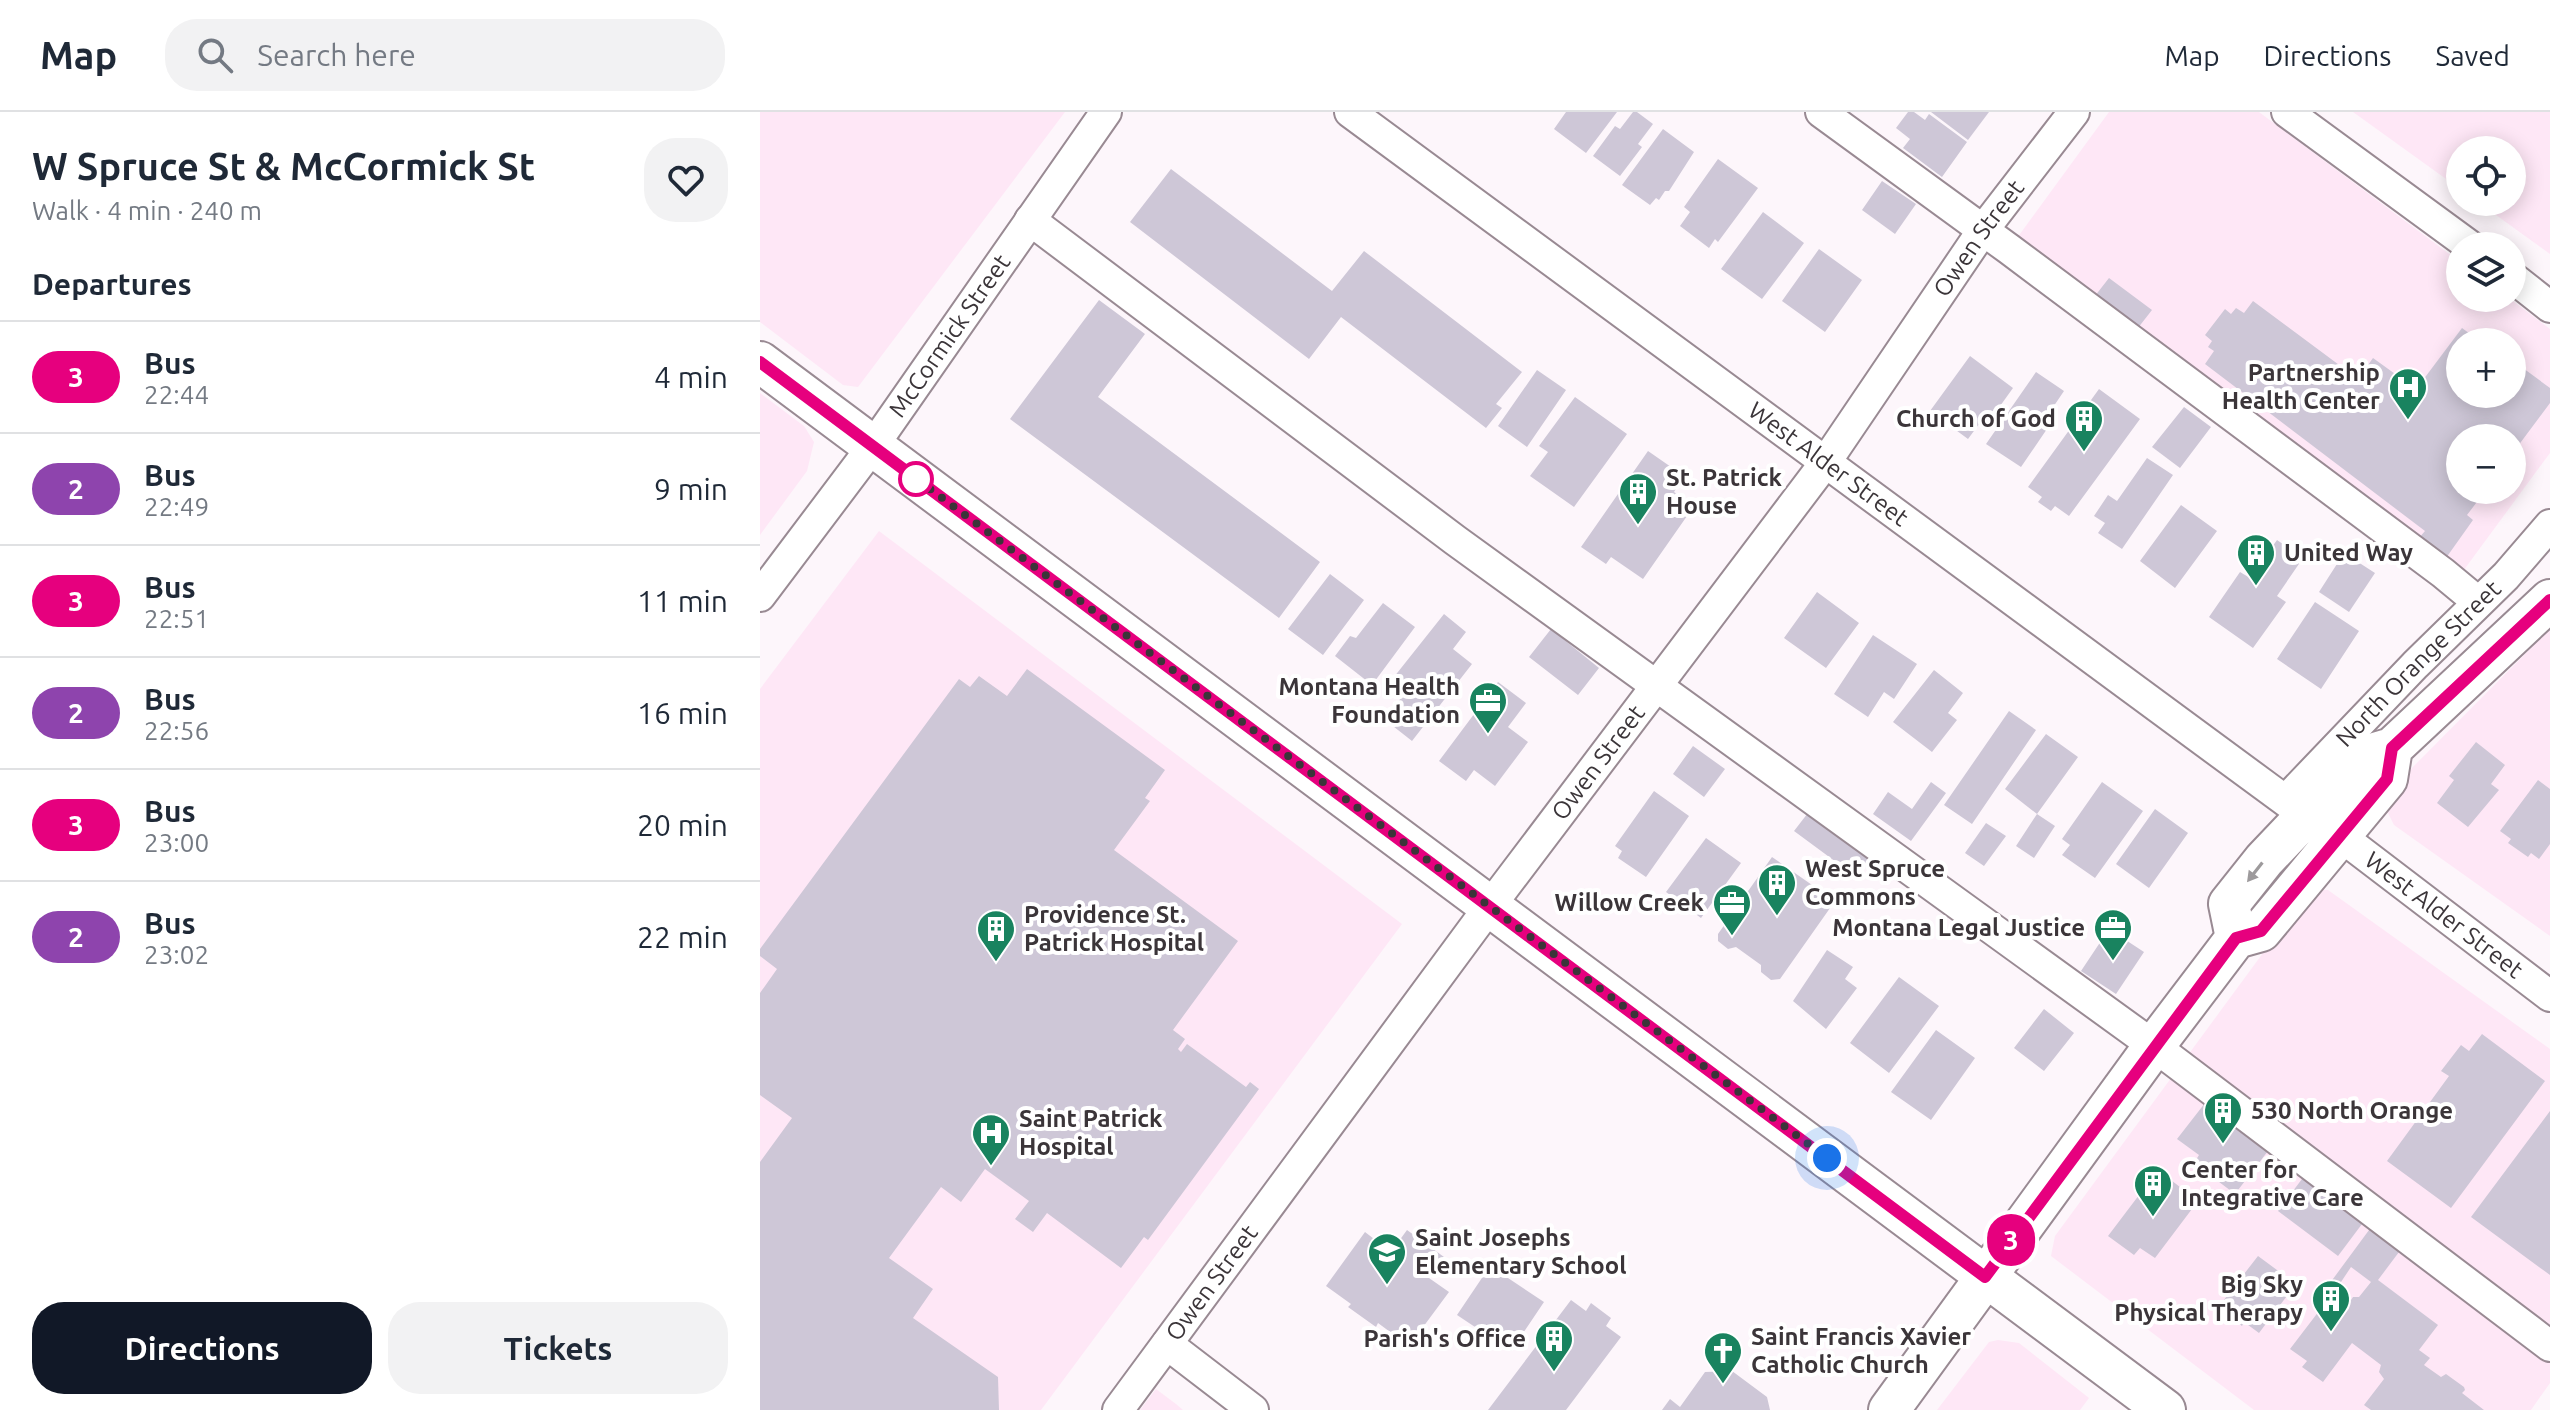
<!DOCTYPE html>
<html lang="en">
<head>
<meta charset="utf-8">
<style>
  body { margin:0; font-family:Ubuntu,sans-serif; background:#f2f2f3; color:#1f2937; height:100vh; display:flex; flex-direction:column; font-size:30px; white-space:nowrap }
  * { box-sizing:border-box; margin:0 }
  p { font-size:26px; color:#747a83 }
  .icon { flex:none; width:44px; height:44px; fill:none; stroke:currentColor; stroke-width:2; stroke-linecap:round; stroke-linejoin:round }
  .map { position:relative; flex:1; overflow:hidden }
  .details { display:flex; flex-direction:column; background:#fff; width:760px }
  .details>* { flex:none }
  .badge { padding:0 16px; border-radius:26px; font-size:28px; line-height:52px }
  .controls { position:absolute; left:1686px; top:24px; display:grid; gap:16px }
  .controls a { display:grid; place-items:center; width:80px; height:80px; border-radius:50%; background:#fff; box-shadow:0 4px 20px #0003; font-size:40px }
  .you { position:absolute; width:40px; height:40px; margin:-20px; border:6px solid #fff; border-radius:50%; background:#1a73e8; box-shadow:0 0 0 12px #1a73e833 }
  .map>.badge { position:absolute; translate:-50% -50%; box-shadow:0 0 0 4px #fff }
  h2 { padding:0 32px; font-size:30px; line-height:72px }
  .round { display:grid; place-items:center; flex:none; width:84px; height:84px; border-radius:32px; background:#f2f2f3 }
  .head { display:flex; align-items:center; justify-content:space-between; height:136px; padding:0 32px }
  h1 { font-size:38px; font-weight:600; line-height:60px }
  .action { display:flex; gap:16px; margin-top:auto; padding:16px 32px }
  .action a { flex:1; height:92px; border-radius:32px; background:#111827; color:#fff; font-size:32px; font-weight:600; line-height:92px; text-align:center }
  .action a+a { background:#f2f2f3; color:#1f2937 }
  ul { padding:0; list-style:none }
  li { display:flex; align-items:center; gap:24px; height:112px; padding:0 32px; border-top:2px solid #e0e1e3 }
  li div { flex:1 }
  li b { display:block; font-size:30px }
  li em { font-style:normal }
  li .badge { min-width:88px; font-weight:700; text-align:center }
  header { display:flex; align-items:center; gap:48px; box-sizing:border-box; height:112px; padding:0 40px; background:#fff; border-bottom:2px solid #e0e1e3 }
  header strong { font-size:38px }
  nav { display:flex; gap:44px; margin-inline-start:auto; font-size:28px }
  .search { width:560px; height:72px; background:#f2f2f3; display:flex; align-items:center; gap:20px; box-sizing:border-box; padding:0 28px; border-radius:32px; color:#747a83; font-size:30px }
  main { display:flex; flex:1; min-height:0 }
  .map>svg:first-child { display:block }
  .built { fill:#fee7f6; fill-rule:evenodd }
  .building { fill:#cec7d7; fill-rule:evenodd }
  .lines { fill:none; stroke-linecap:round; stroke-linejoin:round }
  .minor-casing { stroke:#998a93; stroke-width:34 }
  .major-casing { stroke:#998a93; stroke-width:44 }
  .minor { stroke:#fff; stroke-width:30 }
  .major { stroke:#fff; stroke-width:40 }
  .oneway { fill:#9d9a9c }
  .line-casing { stroke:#fff; stroke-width:18 }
  .line { stroke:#e6007e; stroke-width:12 }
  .walk { stroke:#3b3539; stroke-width:8; stroke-dasharray:0 14.4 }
  .stop-dot { fill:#fff; stroke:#e6007e; stroke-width:4 }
  .labels { text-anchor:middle; stroke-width:8; stroke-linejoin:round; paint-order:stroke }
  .street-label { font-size:24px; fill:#3b3539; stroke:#fff }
  .poi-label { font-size:24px; font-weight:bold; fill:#3b3539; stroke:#fff; text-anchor:start }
</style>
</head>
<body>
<header>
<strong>Map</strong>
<div class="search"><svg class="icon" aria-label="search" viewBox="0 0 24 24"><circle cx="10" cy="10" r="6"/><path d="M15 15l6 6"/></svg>Search here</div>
<nav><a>Map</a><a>Directions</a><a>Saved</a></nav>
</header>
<main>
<section class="details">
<div class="head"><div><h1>W Spruce St &amp; McCormick St</h1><p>Walk · 4 min · 240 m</p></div><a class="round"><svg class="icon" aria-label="heart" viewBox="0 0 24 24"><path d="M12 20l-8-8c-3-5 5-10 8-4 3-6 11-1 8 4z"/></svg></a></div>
<h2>Departures</h2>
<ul>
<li><span class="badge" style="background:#e6007e;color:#fff">3</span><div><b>Bus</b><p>22:44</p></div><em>4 min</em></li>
<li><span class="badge" style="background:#8e44ad;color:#fff">2</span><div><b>Bus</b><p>22:49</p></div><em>9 min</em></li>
<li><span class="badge" style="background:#e6007e;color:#fff">3</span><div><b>Bus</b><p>22:51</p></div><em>11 min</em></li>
<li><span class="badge" style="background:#8e44ad;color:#fff">2</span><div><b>Bus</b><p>22:56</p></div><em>16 min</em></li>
<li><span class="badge" style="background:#e6007e;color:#fff">3</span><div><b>Bus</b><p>23:00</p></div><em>20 min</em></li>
<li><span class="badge" style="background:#8e44ad;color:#fff">2</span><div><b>Bus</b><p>23:02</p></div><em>22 min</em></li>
</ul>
<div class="action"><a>Directions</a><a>Tickets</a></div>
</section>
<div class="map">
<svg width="1790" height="1298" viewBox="0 0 1790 1298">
  <rect width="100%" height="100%" fill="#fdf6fb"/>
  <path class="built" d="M0 0H305L98 275 83 273 0 210Z
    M1349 0H1499L1700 150V186H1749L1790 217V341L1695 470 1249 137ZM1700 230H1752V282H1700ZM1700 326H1752V378H1700Z
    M1593 0H1790V142L1718 90H1752V38H1700V77Z
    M0 281 44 314 54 330 47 359 0 423Z
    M119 419 642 812 281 1298H0V577Z
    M1790 517V824L1634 713 1628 701 1632 681 1643 665Z
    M1550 777 1568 778 1790 937V1271L1771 1298H1494L1291 1144 1295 1124Z
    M1238 1228 1259 1231 1329 1286 1320 1298H1177L1229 1230Z
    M396 1277 416 1292 423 1298H380Z"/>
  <path class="building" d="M806 0H857L826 41 794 17Z
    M873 0H877L893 12 878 32 882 35 860 64 833 44 855 14 860 17Z
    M1148 0H1154L1165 8 1169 2 1207 30 1182 65 1143 36 1150 27 1136 16Z
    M1171 0H1229L1208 28Z
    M903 17 934 40 909 79H905L899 88 896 86 890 93 862 73Z
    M958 47 998 76 958 130 955 127 949 136 920 114 930 100 924 95Z
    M411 57 572 179 604 139 762 260 736 292 742 296 726 316 581 205 549 247 370 110Z
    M1122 69 1156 92 1135 122 1102 98Z
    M1003 100 1044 131 1002 187 961 157Z
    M1059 137 1102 168 1065 220 1022 189Z
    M1349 166 1392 198 1374 221 1331 189Z
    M339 188 385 222 338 285 560 450 519 506 250 307Z
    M1493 189 1598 267 1613 246 1649 272 1644 279 1651 284 1702 216 1721 230H1700V282H1752V248L1790 276V291L1752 342V326H1700V378H1726L1707 403 1713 408 1686 446 1659 426 1665 419 1445 252 1454 239 1448 235 1452 229 1445 223 1465 197 1471 202 1476 196 1484 201Z
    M1210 244 1253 276 1230 308 1225 304 1208 327 1170 299Z
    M777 258 806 278 767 335 738 314Z
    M1276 260 1304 279 1283 310 1289 314 1261 355 1226 332Z
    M1339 277 1380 307 1309 404 1295 394 1291 399 1278 390 1282 385 1268 375Z
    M815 285 867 322 814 395 770 364 788 340 779 334Z
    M1424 295 1451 315 1420 356 1392 335Z
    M888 339 924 364 914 380 934 394 883 467 851 445 846 452 821 435Z
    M1387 346 1413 363 1362 437 1338 421 1345 411 1334 404 1348 383 1357 389Z
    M1421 393 1457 419 1415 476 1380 449Z
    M1517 428 1543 446 1517 484 1526 490 1493 536 1449 505 1480 460 1490 466Z
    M1584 441 1615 461 1589 500 1559 480Z
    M570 462 604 488 563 543 528 517Z
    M1057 480 1099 511 1066 556 1024 526Z
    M1555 490 1599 519 1561 577 1517 547Z
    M623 491 655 515 612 573 575 544 590 524 596 526Z
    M684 502 706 520 693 537 712 552 652 629 624 607 645 581 630 570Z
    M791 517 839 556 818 583 769 545Z
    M1113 523 1157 552 1134 587 1124 580 1108 605 1074 582Z
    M267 557 405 658 385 686 390 689 354 738 478 829 413 918 425 927 418 937 421 940 427 932 486 975 490 970 499 977 388 1128 384 1125 361 1156 287 1101 273 1120 255 1107 269 1089 225 1057 201 1090 181 1075 129 1146 173 1177 153 1206 238 1265 239 1298H0V1050L32 1006 0 983V881L17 857 0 844V837L199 567 210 575 219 564 247 584Z
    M1174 558 1203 581 1188 601 1197 608 1172 640 1133 610Z
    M738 570 766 591 748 615 768 630 735 674 714 658 706 669 679 649Z
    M1249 599 1276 618 1212 712 1184 693Z
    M1286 622 1318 645 1277 702 1245 677Z
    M1716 630 1745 653 1731 672 1739 678 1708 715 1677 691 1694 668 1689 664Z
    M933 634 965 657 944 685 913 662Z
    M1778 668 1790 677V732L1779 747 1771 741 1768 745 1748 731 1751 727 1740 719Z
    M1171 670 1186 681 1151 729 1113 702 1128 680 1152 697Z
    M1342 670 1383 699 1335 766 1302 743 1310 733 1302 727Z
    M894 679 929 704 886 765 858 746 862 739 855 734Z
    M1051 697 1112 743 1095 764 1034 719Z
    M1395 697 1428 721 1389 776 1356 752Z
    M1277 702 1295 714 1274 746 1256 734Z
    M1226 711 1246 724 1224 754 1205 741Z
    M946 726 981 751 941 806 906 780Z
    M1012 745 1075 789 1020 867 1011 868 1001 860V853L976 835 968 837 958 829V822Z
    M1349 817 1384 840 1356 882 1321 859Z
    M1067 838 1093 855 1085 867 1097 876 1066 917 1033 889Z
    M1139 865 1179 894 1129 961 1090 931Z
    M1284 897 1314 921 1284 959 1254 936Z
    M1176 918 1215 946 1171 1008 1131 980Z
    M1722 922 1785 969 1691 1096 1627 1049 1689 964 1681 959 1701 933 1709 939Z
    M1445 991 1508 1039 1475 1082 1434 1051 1439 1043 1417 1027Z
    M1790 999V1163L1711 1105Z
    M1398 1058 1438 1089 1395 1146 1380 1136 1374 1143 1348 1124Z
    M1545 1063 1605 1108 1578 1144 1518 1099Z
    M1612 1114 1642 1136 1618 1168 1678 1213 1659 1238 1670 1246 1664 1253 1681 1265 1686 1262 1704 1275 1705 1278 1702 1281 1724 1298H1611L1604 1293 1624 1267 1619 1260 1621 1253 1592 1231 1563 1270 1542 1255 1547 1249 1530 1237 1572 1182 1570 1171ZM1591 1155 1611 1170 1599 1185H1593L1591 1188 1577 1176Z
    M647 1118 684 1145 669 1166 689 1180 649 1234 618 1211 616 1215 588 1195 591 1192 566 1174 605 1120 631 1140Z
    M1498 1144 1536 1172 1499 1221 1484 1210 1482 1214 1471 1205 1473 1202 1460 1193Z
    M730 1154 784 1190 751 1239 697 1203Z
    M811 1188 826 1199 831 1191 851 1206 846 1214 861 1225 806 1298H728Z
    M972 1259 1007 1285 1010 1298H902L910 1287 920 1295 945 1260Z"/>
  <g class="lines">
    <defs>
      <g id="minor">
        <path id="s1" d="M590 0 1546 704"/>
        <path d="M1061 0 1249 137 1683 461 1718 490"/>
        <path d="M1527 0 1710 134"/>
        <path d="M270 108 695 428 1394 934 1790 1234"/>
        <path d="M1752 165 1790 195"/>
        <path id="s2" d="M0 484 113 334 346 0"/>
        <path id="s3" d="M1526 688 1655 553 1746 464 1790 413"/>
        <path id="s4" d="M1579 723 1790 884"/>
        <path d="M407 1232 493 1298"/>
        <path id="s5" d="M358 1298 730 794 1065 351 1223 118 1314 0"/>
      </g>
      <path id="major" d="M0 250 1405 1298
        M1476 826 1469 792 1504 748 1602 645 1632 636 1790 488
        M1129 1298 1394 934 1476 826 1501 819 1627 667 1632 636"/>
    </defs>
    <use href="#minor" class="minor-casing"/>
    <use href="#major" class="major-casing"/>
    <use href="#minor" class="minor"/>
    <use href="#major" class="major"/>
  </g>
  <defs><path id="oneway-solid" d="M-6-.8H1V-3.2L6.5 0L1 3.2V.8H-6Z" transform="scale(2)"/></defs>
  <use class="oneway" href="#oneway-solid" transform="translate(1495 760) rotate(128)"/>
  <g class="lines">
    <defs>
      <path id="line" d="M0 250 1225 1165 1476 826 1501 819 1627 667 1632 636 1790 488"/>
    </defs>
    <use href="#line" class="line-casing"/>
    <use href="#line" class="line"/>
    <path class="walk" d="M156 367 146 359 1067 1046"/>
  </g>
  <defs>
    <symbol id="hospital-pin" viewBox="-11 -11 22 30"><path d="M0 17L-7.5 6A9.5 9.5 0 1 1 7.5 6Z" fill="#19835f" stroke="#fff"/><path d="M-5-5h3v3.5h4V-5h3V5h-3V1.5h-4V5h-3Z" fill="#fff"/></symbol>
    <symbol id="building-pin" viewBox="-11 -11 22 30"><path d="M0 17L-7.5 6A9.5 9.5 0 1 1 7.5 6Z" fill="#19835f" stroke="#fff"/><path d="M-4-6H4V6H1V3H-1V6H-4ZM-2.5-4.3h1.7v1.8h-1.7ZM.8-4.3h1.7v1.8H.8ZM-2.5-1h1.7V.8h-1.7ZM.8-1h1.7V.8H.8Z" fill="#fff"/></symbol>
    <symbol id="office-pin" viewBox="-11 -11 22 30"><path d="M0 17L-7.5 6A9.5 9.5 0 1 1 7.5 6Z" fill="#19835f" stroke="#fff"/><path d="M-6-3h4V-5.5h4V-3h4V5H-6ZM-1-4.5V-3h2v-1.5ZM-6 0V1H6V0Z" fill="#fff"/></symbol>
    <symbol id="school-pin" viewBox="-11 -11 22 30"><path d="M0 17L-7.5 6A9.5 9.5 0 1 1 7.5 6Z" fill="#19835f" stroke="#fff"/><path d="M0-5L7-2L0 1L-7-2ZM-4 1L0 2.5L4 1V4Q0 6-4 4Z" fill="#fff"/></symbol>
    <symbol id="church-pin" viewBox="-11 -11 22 30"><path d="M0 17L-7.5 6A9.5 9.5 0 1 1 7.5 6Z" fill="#19835f" stroke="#fff"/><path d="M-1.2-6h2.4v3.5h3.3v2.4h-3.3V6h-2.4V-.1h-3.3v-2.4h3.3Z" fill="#fff"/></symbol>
  </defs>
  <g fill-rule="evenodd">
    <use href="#hospital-pin" x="1626" y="253" width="44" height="60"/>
    <use href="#building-pin" x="1302" y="285" width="44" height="60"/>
    <use href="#building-pin" x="856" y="358" width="44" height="60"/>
    <use href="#building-pin" x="1474" y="419" width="44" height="60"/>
    <use href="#office-pin" x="706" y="567" width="44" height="60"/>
    <use href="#building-pin" x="995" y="749" width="44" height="60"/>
    <use href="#office-pin" x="950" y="769" width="44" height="60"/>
    <use href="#office-pin" x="1331" y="794" width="44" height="60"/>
    <use href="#building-pin" x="214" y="795" width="44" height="60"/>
    <use href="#building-pin" x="1441" y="977" width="44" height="60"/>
    <use href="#hospital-pin" x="209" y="999" width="44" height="60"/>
    <use href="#building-pin" x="1371" y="1050" width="44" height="60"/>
    <use href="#school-pin" x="605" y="1118" width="44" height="60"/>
    <use href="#building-pin" x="1549" y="1165" width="44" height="60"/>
    <use href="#building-pin" x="772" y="1205" width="44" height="60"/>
    <use href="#church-pin" x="941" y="1217" width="44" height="60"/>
  </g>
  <circle class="stop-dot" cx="156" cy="367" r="16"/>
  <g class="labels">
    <g class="street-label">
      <text dy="8" stroke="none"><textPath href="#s5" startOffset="1454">Owen Street</textPath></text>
      <text dy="8" stroke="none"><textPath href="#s2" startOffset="322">McCormick Street</textPath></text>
      <text dy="8" stroke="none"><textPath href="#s1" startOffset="594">West Alder Street</textPath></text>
      <text dy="8" stroke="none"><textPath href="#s3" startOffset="190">North Orange Street</textPath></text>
      <text dy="8" stroke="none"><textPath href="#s5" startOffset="806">Owen Street</textPath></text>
      <text dy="8" stroke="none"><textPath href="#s4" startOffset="132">West Alder Street</textPath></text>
      <text dy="8" stroke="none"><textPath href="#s5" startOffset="158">Owen Street</textPath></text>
    </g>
    <g class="poi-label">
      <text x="1620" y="269" text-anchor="end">Partnership<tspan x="1620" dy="28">Health Center</tspan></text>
      <text x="1296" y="315" text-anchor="end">Church of God</text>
      <text x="906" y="374">St. Patrick<tspan x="906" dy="28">House</tspan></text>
      <text x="1524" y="449">United Way</text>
      <text x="700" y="583" text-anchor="end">Montana Health<tspan x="700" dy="28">Foundation</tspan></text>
      <text x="1045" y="765">West Spruce<tspan x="1045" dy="28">Commons</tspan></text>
      <text x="944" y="799" text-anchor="end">Willow Creek</text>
      <text x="264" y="811">Providence St.<tspan x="264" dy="28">Patrick Hospital</tspan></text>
      <text x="1325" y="824" text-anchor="end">Montana Legal Justice</text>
      <text x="1491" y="1007">530 North Orange</text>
      <text x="259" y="1015">Saint Patrick<tspan x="259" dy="28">Hospital</tspan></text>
      <text x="1421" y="1066">Center for<tspan x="1421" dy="28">Integrative Care</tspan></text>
      <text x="655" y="1134">Saint Josephs<tspan x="655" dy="28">Elementary School</tspan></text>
      <text x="1543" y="1181" text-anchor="end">Big Sky<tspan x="1543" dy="28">Physical Therapy</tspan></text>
      <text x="991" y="1233">Saint Francis Xavier<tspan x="991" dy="28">Catholic Church</tspan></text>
      <text x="766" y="1235" text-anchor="end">Parish's Office</text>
    </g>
  </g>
</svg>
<div class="controls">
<a><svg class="icon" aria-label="locate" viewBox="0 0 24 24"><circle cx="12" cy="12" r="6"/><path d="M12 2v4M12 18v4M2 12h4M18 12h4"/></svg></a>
<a><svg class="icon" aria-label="layers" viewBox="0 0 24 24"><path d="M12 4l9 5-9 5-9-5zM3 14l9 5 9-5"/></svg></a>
<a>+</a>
<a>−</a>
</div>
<div class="you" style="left:1067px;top:1046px"></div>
<b class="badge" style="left:1251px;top:1128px;background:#e6007e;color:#fff">3</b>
</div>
</main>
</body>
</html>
